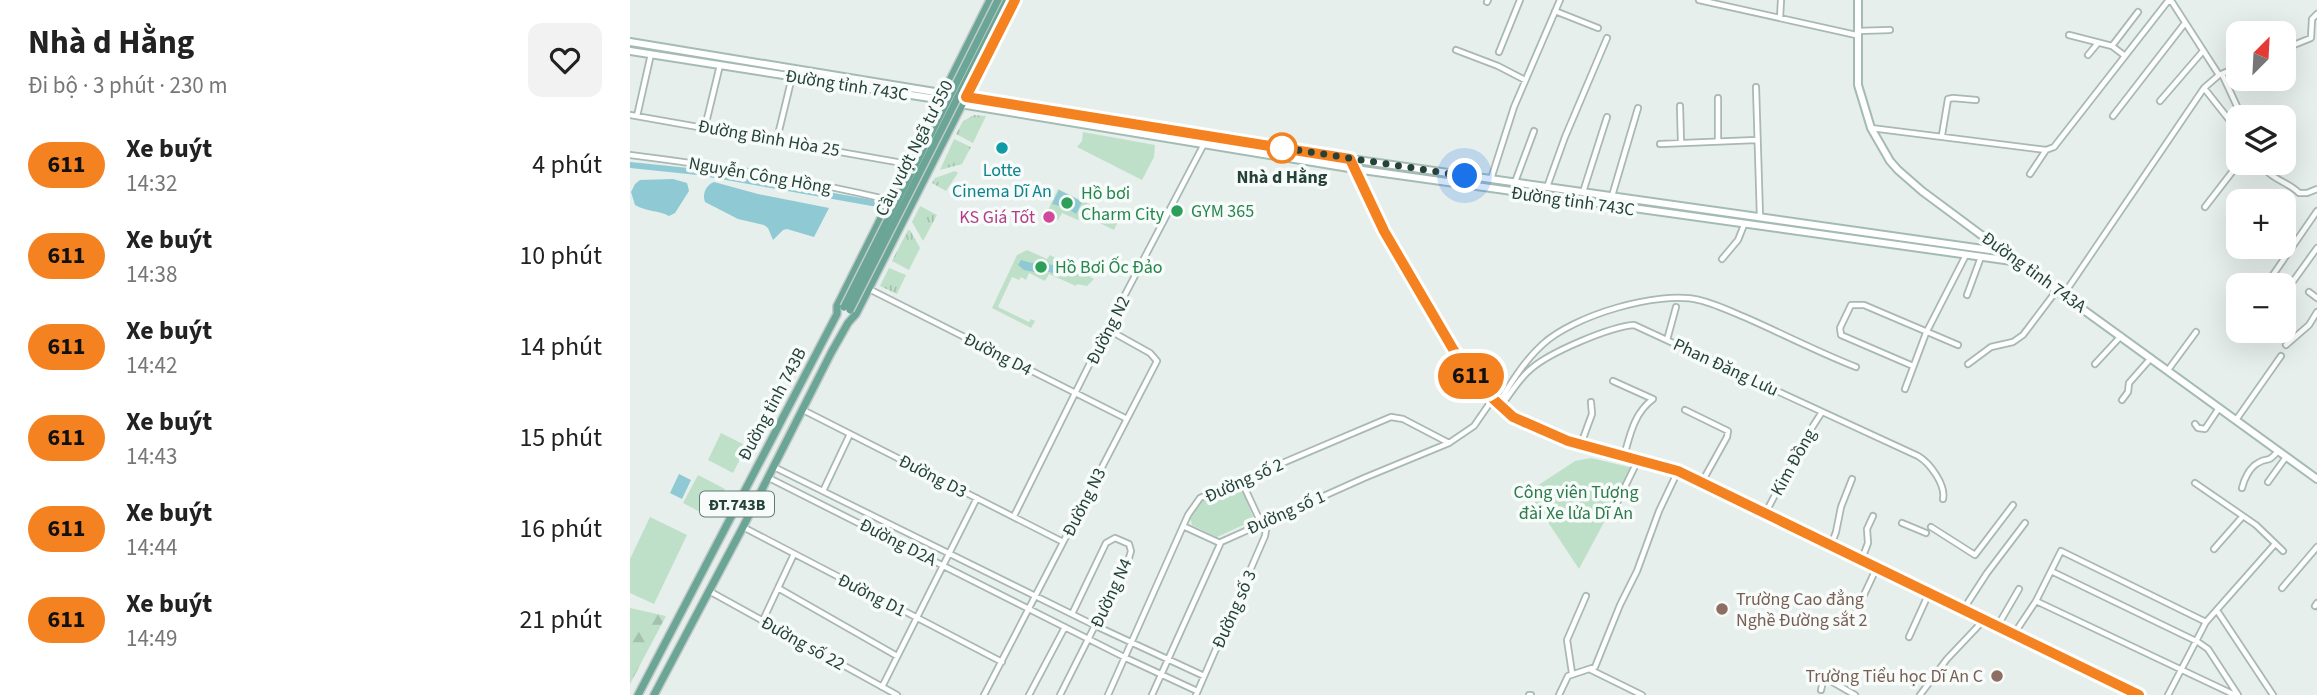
<!DOCTYPE html>
<html lang="vi">
<head>
<meta charset="utf-8">
<style>
  body { margin:0; font-family:"Source Sans 3",sans-serif; background:#f2f2f2; color:#222; height:100vh; display:flex; flex-direction:column; font-size:26px; white-space:nowrap }
  * { box-sizing:border-box; margin:0 }
  p { font-size:23px; color:#767676 }
  .icon { flex:none; width:38px; height:38px; fill:none; stroke:currentColor; stroke-width:2; stroke-linecap:round; stroke-linejoin:round }
  .map { position:relative; flex:1; overflow:hidden }
  .side { display:flex; flex-direction:column; background:#fff; width:630px }
  .side>* { flex:none }
  .badge { padding:0 14px; border-radius:23px; font-size:24px; line-height:46px }
  .needle { width:46px; rotate:24deg }
  .tools { position:absolute; left:1596px; top:21px; display:grid; gap:14px }
  .tools a { display:grid; place-items:center; width:70px; height:70px; border-radius:14px; background:#fff; box-shadow:0 7px 28px #0002; font-size:35px }
  .you { position:absolute; width:35px; height:35px; margin:-18px; border:5px solid #fff; border-radius:50%; background:#1a73e8; box-shadow:0 0 0 10px #1a73e833 }
  .map>.badge { position:absolute; translate:-50% -50%; box-shadow:0 0 0 4px #fff }
  .round { display:grid; place-items:center; flex:none; width:74px; height:74px; border-radius:14px; background:#f2f2f2 }
  .overview { display:flex; align-items:center; justify-content:space-between; height:119px; padding:0 28px }
  h1 { font-size:33px; font-weight:700; line-height:52px }
  ul { padding:0; list-style:none }
  li { display:flex; align-items:center; gap:21px; height:91px; padding:0 28px }
  li div { flex:1 }
  li b { display:block; font-size:26px }
  li em { font-style:normal }
  li .badge { min-width:77px; font-weight:700; text-align:center }
  main { display:flex; flex:1; min-height:0 }
  .map>svg:first-child { display:block }
  .grass { fill:url(#grass-tufts) }
  .forest { fill:url(#forest-firs) }
  .park { fill:#bfe0c8 }
  .water { fill:#8ec9d4 }
  .lines { fill:none; stroke-linecap:round; stroke-linejoin:round }
  .canal { stroke:#8ec9d4; stroke-width:6 }
  .minor-casing { stroke:#a8b8b2; stroke-width:8 }
  .secondary-casing { stroke:#a4bbb3; stroke-width:10 }
  .primary-casing { stroke:#c2cac8; stroke-width:10 }
  .minor { stroke:#fff; stroke-width:4.5 }
  .secondary { stroke:#fff; stroke-width:6 }
  .primary { stroke:#6aa596; stroke-width:7 }
  .primary-bridge-casing { stroke:#c2cac8; stroke-width:10; stroke-linecap:butt }
  .primary-bridge { stroke:#6aa596; stroke-width:7 }
  .line-casing { stroke:#fff; stroke-width:16 }
  .line { stroke:#f58220; stroke-width:10 }
  .walk { stroke:#24423a; stroke-width:7; stroke-dasharray:0 12.6 }
  .culture-dot { fill:#0f9aa8; stroke:#f7fbf9; stroke-width:2.5 }
  .stop-dot { fill:#fff; stroke:#f58220; stroke-width:3.5 }
  .leisure-dot { fill:#2e9e5b; stroke:#f7fbf9; stroke-width:2.5 }
  .hotel-dot { fill:#d1479c; stroke:#f7fbf9; stroke-width:2.5 }
  .education-dot { fill:#8d6e63; stroke:#f7fbf9; stroke-width:2.5 }
  .labels { text-anchor:middle; stroke-width:7; stroke-linejoin:round; paint-order:stroke }
  .shield { fill:#f7fbf9; stroke:#637a73; stroke-width:2 }
  .shield-label { font-size:16px; font-weight:bold; fill:#24423a }
  .street-label { font-size:18px; fill:#24423a; stroke:#f7fbf9 }
  .culture-label { font-size:18px; fill:#0d838f; stroke:#f7fbf9 }
  .stop-label { font-size:18px; font-weight:bold; fill:#24423a; stroke:#f7fbf9 }
  .leisure-label { font-size:18px; fill:#27864d; stroke:#f7fbf9; text-anchor:start }
  .hotel-label { font-size:18px; fill:#b23c85; stroke:#f7fbf9; text-anchor:end }
  .park-label { font-size:18px; fill:#2d7a4b; stroke:#f7fbf9 }
  .education-label { font-size:18px; fill:#785e54; stroke:#f7fbf9; text-anchor:start }
</style>
</head>
<body>
<main>
<section class="side">
<div class="overview"><div><h1>Nhà d Hằng</h1><p>Đi bộ · 3 phút · 230 m</p></div><a class="round"><svg class="icon" aria-label="heart" viewBox="0 0 24 24"><path d="M12 20l-8-8c-3-5 5-10 8-4 3-6 11-1 8 4z"/></svg></a></div>
<ul>
<li><span class="badge" style="background:#f58220;color:#111">611</span><div><b>Xe buýt</b><p>14:32</p></div><em>4 phút</em></li>
<li><span class="badge" style="background:#f58220;color:#111">611</span><div><b>Xe buýt</b><p>14:38</p></div><em>10 phút</em></li>
<li><span class="badge" style="background:#f58220;color:#111">611</span><div><b>Xe buýt</b><p>14:42</p></div><em>14 phút</em></li>
<li><span class="badge" style="background:#f58220;color:#111">611</span><div><b>Xe buýt</b><p>14:43</p></div><em>15 phút</em></li>
<li><span class="badge" style="background:#f58220;color:#111">611</span><div><b>Xe buýt</b><p>14:44</p></div><em>16 phút</em></li>
<li><span class="badge" style="background:#f58220;color:#111">611</span><div><b>Xe buýt</b><p>14:49</p></div><em>21 phút</em></li>
</ul>
</section>
<div class="map">
<svg width="1687" height="695" viewBox="0 0 1687 695">
  <defs>
    <pattern id="grass-tufts" width="24" height="20" patternUnits="userSpaceOnUse" patternTransform="scale(1.75)"><rect width="24" height="20" fill="#bfe0c8"/><path d="M3 7l-1-3M5 7V3M7 7l1-3M15 17l-1-3M17 17v-4M19 17l1-3" fill="none" stroke="#a4c1ad"/></pattern>
    <pattern id="forest-firs" width="22" height="20" patternUnits="userSpaceOnUse" patternTransform="scale(1.75)"><rect width="22" height="20" fill="#bfe0c8"/><path d="M5 1l3.5 6h-7zM16 11l3.5 6h-7z" fill="#a4c1ad"/></pattern>
  </defs>
  <rect width="100%" height="100%" fill="#e6efeb"/>
  <path class="grass" d="M344 115 356 116 343 143 326 134 333 121Z
    M324 139 341 147 332 164 310 170Z
    M325 171 328 173 316 191 302 183 305 178Z
    M290 206 307 215 293 241 282 222Z
    M278 230H280L290 248 279 270 262 261Z
    M259 268 276 275 267 294 250 286Z"/>
  <path class="forest" d="M0 608 36 616 0 684Z"/>
  <path class="park" d="M453 132 525 145 524 157 512 180 447 147 452 141Z
    M428 189 489 219 484 230 451 214 448 220 432 213 428 220 423 218 421 221 415 217Z
    M397 250 417 259 420 255 464 279 457 286 447 284 446 286 419 274 415 281 399 273 396 280 391 277 389 280 382 277 368 307 399 322 401 319 405 321 401 328 362 308 387 255Z
    M91 433 117 446 103 473 78 460Z
    M961 458 1003 468 949 569 898 492 945 461Z
    M68 475 95 489 80 517 53 503Z
    M605 486 612 489 623 517 622 521 587 537 562 525 560 518 572 501Z
    M20 517 57 535 24 604 0 593V559Z"/>
  <path class="water" d="M10 180 43 179 57 183 59 191 45 213 39 216C28 210 17 212 5 205L1 192 5 184Z
    M84 182 128 194 199 208 184 237 157 229 153 230 143 240 138 228 134 225 108 219 75 202C72 194 76 185 84 182Z
    M429 190 452 202 446 214 437 208 422 204Z
    M391 260 402 263 412 260 421 265 430 264 434 270 428 275 417 271 409 273 394 270 388 265Z
    M49 474 61 480 52 499 40 493Z"/>
  <g class="lines">
    <path class="canal" d="M0 165 68 172 248 204"/>
    <defs>
      <path id="minor" d="M1069 0 1226 35
        M857 2 858 0
        M925 11 968 28
        M1150 18 1151 0
        M1227 31 1260 30
        M1439 35 1482 46 1495 56
        M1482 46 1508 12
        M1654 49 1681 38 1682 19 1687 14
        M826 50 868 66 895 80
        M869 52 890 0
        M1458 55 1468 43
        M1592 74 1612 117
        M1126 87 1130 217
        M1574 88 1608 131
        M1088 98V141
        M1530 101 1573 51
        M1050 106 1051 143
        M0 115 278 164
        M7 116 21 54
        M1483 116 1555 23
        M75 127 90 65
        M1241 128 1416 150 1424 147 1538 1 1542 2 1589 75
        M1312 135 1318 99 1323 98 1346 100
        M147 139 162 77
        M1030 144 1126 140
        M0 155C88 166 173 179 259 200
        M1631 163C1639 179 1657 181 1669 193H1677L1687 189
        M1400 174 1416 150
        M861 179 884 107 930 0
        M885 182 904 131
        M917 187 935 137 977 38
        M953 192 977 117
        M982 196 1008 108
        M1575 207 1609 163
        M1092 259 1108 240 1114 225
        M1636 285 1687 211
        M239 289 497 419
        M1679 292 1687 298
        M1434 294 1574 88 1589 75 1608 67
        M1654 294 1687 248
        M1337 295 1351 257
        M1037 340 1046 307
        M1656 345 1679 325 1687 312
        M1338 364 1361 347 1383 342 1393 335 1427 290
        M1465 364 1491 336
        M1283 366 1211 335 1210 328 1221 305H1234L1328 345
        M1538 370 1566 332
        M983 381 1023 399C1004 413 1000 435 994 456
        M1275 389 1296 333 1336 255
        M1492 400 1498 392 1499 383 1521 358
        M868 404C881 383 894 361 913 344 943 316 1028 290 1069 300 1086 304 1102 312 1119 319 1155 335 1190 353 1226 367
        M870 407C880 395 889 378 902 368 921 352 979 327 1004 325L1288 456C1300 463 1316 485 1313 499
        M173 410 433 542
        M1055 410 1098 431 1097 437 1072 482
        M1606 420 1651 356
        M1565 424 1568 428 1575 429 1589 408
        M951 444 962 414 961 402
        M144 467 466 626 574 676
        M139 478 498 659 567 691
        M1638 482 1656 457
        M1565 483 1626 525 1653 551
        M1612 488C1614 479 1620 467 1628 463 1639 456 1636 465 1648 451
        M193 491 220 434
        M985 507 1008 460
        M1135 514 1174 440 1192 412
        M384 516 477 329 574 144
        M1272 523 1296 533
        M553 526 590 543
        M113 527 372 662
        M1301 527 1345 555 1383 505
        M1201 545 1206 532 1211 507 1222 479
        M1584 549 1613 516
        M1232 559 1238 543 1237 529 1243 516
        M1421 571 1568 642 1578 649 1608 695
        M148 588 267 656
        M1652 588 1687 547
        M79 591 267 695
        M1406 601 1605 695
        M1685 606 1687 603
        M1333 610 1357 573 1395 523
        M1588 612 1643 695
        M1225 614 1247 567
        M133 620 164 554
        M1367 627 1389 589
        M1384 634 1406 601 1431 551 1576 622
        M1279 637 1299 593
        M961 670 1012 695
        M942 673 937 640 956 596
        M252 687 347 498
        M1191 690 1194 677 1225 695
        M354 695 527 361 520 353 477 329
        M399 695 435 627
        M430 695 499 558 501 551 499 544 485 538 476 543 442 614
        M478 695 558 515 570 498 761 417 773 419 819 443
        M522 695 591 542 734 478 819 443 844 426 862 400
        M566 695 635 536 636 530 631 523 611 480
        M899 695H901
        M929 695 938 676 965 667 990 605 1007 571 1029 511 1048 471
        M1290 695 1317 659 1353 621
        M1538 695 1576 622 1645 544"/>
      <path id="secondary" d="M1228 0V85L1241 128 1260 161 1268 170 1292 191 1393 266 1687 479
        M0 42 317 94
        M0 51 313 100
        M334 97 720 159 1374 252
        M330 104 725 169 1389 262
        M724 168 754 231 823 349 848 385 883 417 938 441 1048 471 1509 695"/>
      <path id="primary" d="M8 695 207 314V306L360 0
        M24 695 113 527 201 353 218 323 226 314 385 0"/>
    </defs>
    <use href="#minor" class="minor-casing"/>
    <use href="#secondary" class="secondary-casing"/>
    <use href="#primary" class="primary-casing"/>
    <use href="#minor" class="minor"/>
    <use href="#secondary" class="secondary"/>
    <use href="#primary" class="primary"/>
    <defs>
      <path id="primary-bridge" d="M214 307 368 0
        M220 310 377 0"/>
    </defs>
    <use href="#primary-bridge" class="primary-bridge-casing"/>
    <use href="#primary-bridge" class="primary-bridge"/>
  </g>
  <g class="lines">
    <defs>
      <path id="line" d="M385 0 336 97 720 159 754 231 823 349 848 385 883 417 938 441 1048 471 1509 695"/>
    </defs>
    <use href="#line" class="line-casing"/>
    <use href="#line" class="line"/>
    <path class="walk" d="M652 148 648 147 835 176"/>
  </g>
  <circle class="culture-dot" cx="372" cy="148" r="7"/>
  <circle class="stop-dot" cx="652" cy="148" r="14"/>
  <g class="leisure-dot">
    <circle cx="437" cy="203" r="7"/>
    <circle cx="547" cy="211" r="7"/>
    <circle cx="411" cy="267" r="7"/>
  </g>
  <circle class="hotel-dot" cx="419" cy="217" r="7"/>
  <g class="education-dot">
    <circle cx="1092" cy="609" r="7"/>
    <circle cx="1367" cy="676" r="7"/>
  </g>
  <g class="labels">
    <rect class="shield" x="70" y="491.5" width="74" height="25" rx="5"/>
    <g class="shield-label">
      <text x="107" y="510">ĐT.743B</text>
    </g>
    <g class="street-label">
      <text transform="translate(217 85) rotate(9)" y="6">Đường tỉnh 743C</text>
      <text transform="translate(139 138) rotate(10)" y="6">Đường Bình Hòa 25</text>
      <text transform="translate(284 148) rotate(-63)" y="6">Cầu vượt Ngã tư 550</text>
      <text transform="translate(130 175) rotate(10)" y="6">Nguyễn Công Hồng</text>
      <text transform="translate(943 201) rotate(8)" y="6">Đường tỉnh 743C</text>
      <text transform="translate(1404 272) rotate(36)" y="6">Đường tỉnh 743A</text>
      <text transform="translate(478 330) rotate(-63)" y="6">Đường N2</text>
      <text transform="translate(368 354) rotate(27)" y="6">Đường D4</text>
      <text transform="translate(1096 367) rotate(25)" y="6">Phan Đăng Lưu</text>
      <text transform="translate(142 404) rotate(-62)" y="6">Đường tỉnh 743B</text>
      <text transform="translate(1163 462) rotate(-61)" y="6">Kim Đồng</text>
      <text transform="translate(303 476) rotate(27)" y="6">Đường D3</text>
      <text transform="translate(614 480) rotate(-24)" y="6">Đường số 2</text>
      <text transform="translate(454 502) rotate(-63)" y="6">Đường N3</text>
      <text transform="translate(656 512) rotate(-24)" y="6">Đường số 1</text>
      <text transform="translate(268 542) rotate(27)" y="6">Đường D2A</text>
      <text transform="translate(481 593) rotate(-65)" y="6">Đường N4</text>
      <text transform="translate(242 595) rotate(27)" y="6">Đường D1</text>
      <text transform="translate(604 609) rotate(-66)" y="6">Đường số 3</text>
      <text transform="translate(173 643) rotate(29)" y="6">Đường số 22</text>
    </g>
    <g class="culture-label">
      <text x="372" y="176">Lotte<tspan x="372" dy="21">Cinema Dĩ An</tspan></text>
    </g>
    <g class="stop-label">
      <text x="652" y="183">Nhà d Hằng</text>
    </g>
    <g class="leisure-label">
      <text x="451" y="199">Hồ bơi<tspan x="451" dy="21">Charm City</tspan></text>
      <text x="561" y="217">GYM 365</text>
      <text x="425" y="273">Hồ Bơi Ốc Đảo</text>
    </g>
    <g class="hotel-label">
      <text x="405" y="223">KS Giá Tốt</text>
    </g>
    <g class="park-label">
      <text x="946" y="498">Công viên Tượng<tspan x="946" dy="21">đài Xe lửa Dĩ An</tspan></text>
    </g>
    <g class="education-label">
      <text x="1106" y="605">Trường Cao đẳng<tspan x="1106" dy="21">Nghề Đường sắt 2</tspan></text>
      <text x="1353" y="682" text-anchor="end">Trường Tiểu học Dĩ An C</text>
    </g>
  </g>
</svg>
<div class="tools">
<a><svg class="needle" viewBox="-14 -14 28 28"><path d="M0-13l5 13h-10z" fill="#e53935"/><path d="M0 13l5-13h-10z" fill="#767676"/></svg></a>
<a><svg class="icon" aria-label="layers" viewBox="0 0 24 24"><path d="M12 4l9 5-9 5-9-5zM3 14l9 5 9-5"/></svg></a>
<a>+</a>
<a>−</a>
</div>
<div class="you" style="left:835px;top:176px"></div>
<b class="badge" style="left:841px;top:376px;background:#f58220;color:#111">611</b>
</div>
</main>
</body>
</html>
